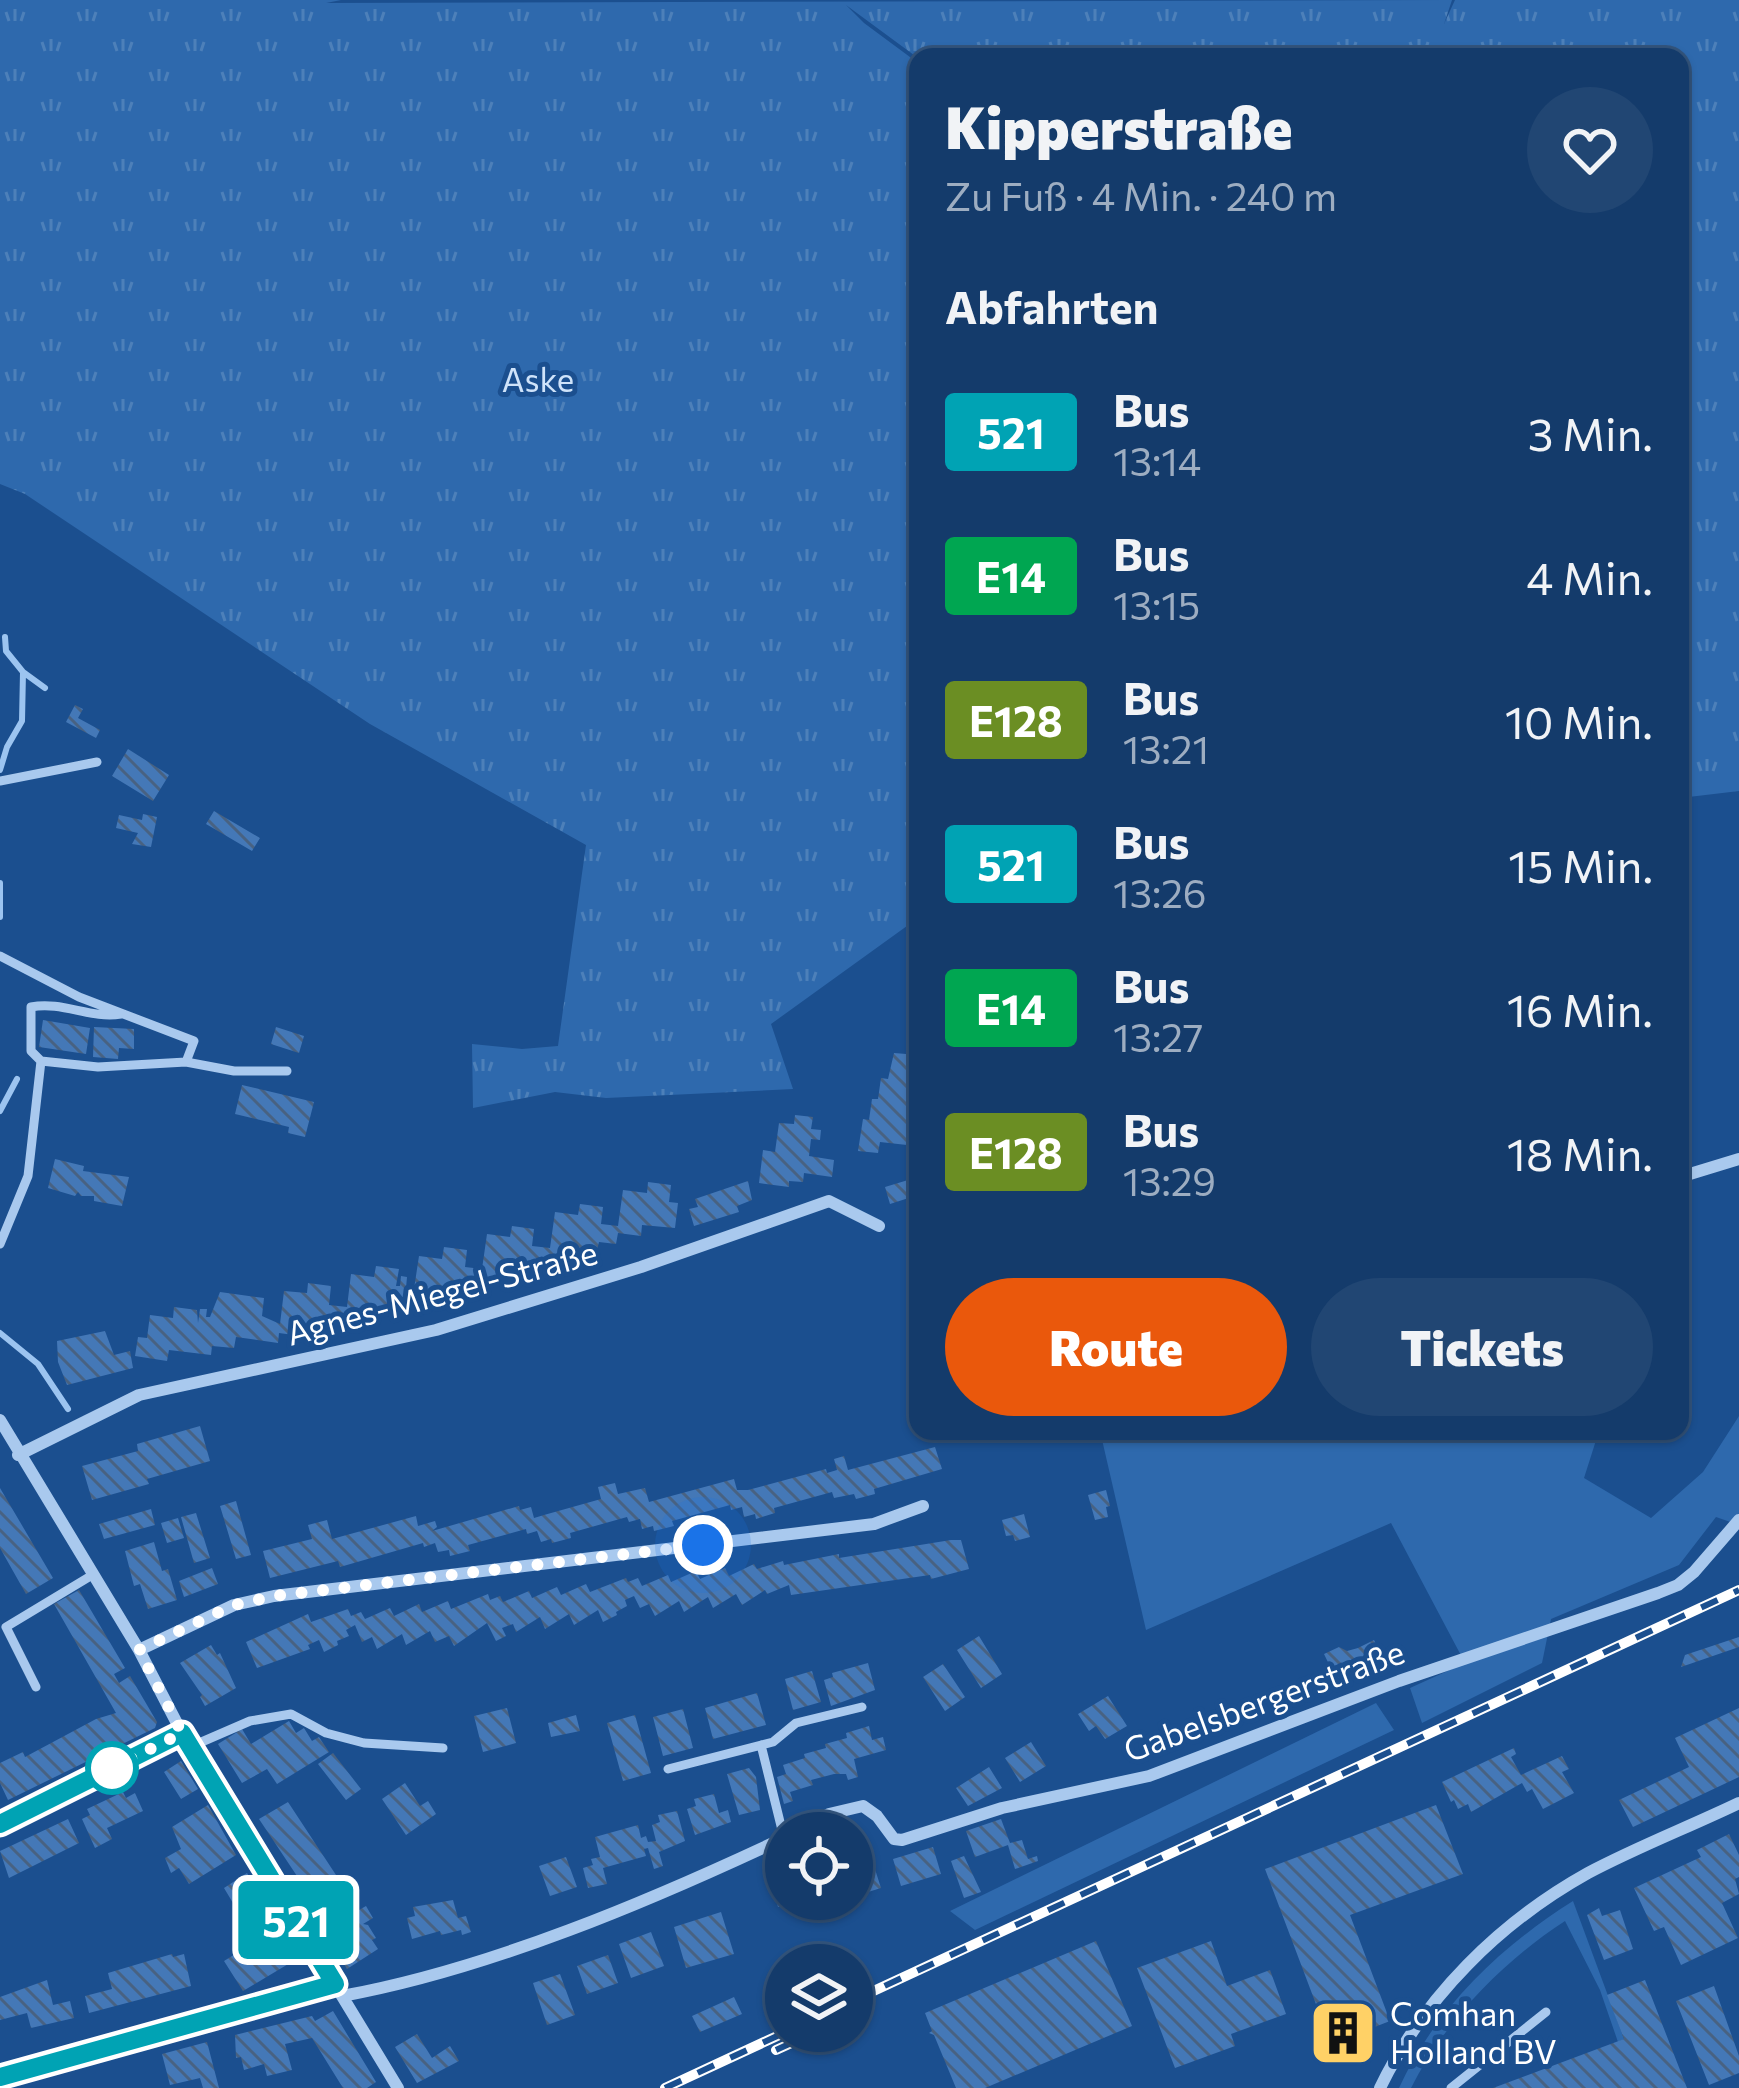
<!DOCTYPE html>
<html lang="de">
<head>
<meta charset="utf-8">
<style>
  body { margin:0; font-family:Commissioner,sans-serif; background:#214673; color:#f1f3f6; height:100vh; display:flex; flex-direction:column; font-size:45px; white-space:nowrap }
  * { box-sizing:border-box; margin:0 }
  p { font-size:39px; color:#9dadc1 }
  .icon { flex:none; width:66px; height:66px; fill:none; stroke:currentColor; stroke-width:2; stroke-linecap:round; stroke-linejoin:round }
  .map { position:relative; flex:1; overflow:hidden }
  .sheet { position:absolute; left:909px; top:48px; width:780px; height:1392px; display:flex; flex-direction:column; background:#143b6b; border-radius:24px; box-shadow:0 3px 9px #0004,0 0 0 3px #33557e }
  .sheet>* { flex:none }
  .badge { padding:0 24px; border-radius:9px; font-size:42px; line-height:78px }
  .controls { position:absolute; left:765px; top:1812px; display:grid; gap:24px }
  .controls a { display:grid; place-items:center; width:108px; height:108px; border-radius:50%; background:#143b6b; box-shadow:0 3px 9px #0004,0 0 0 3px #33557e; font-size:60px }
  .you { position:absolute; width:60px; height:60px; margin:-30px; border:9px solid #fff; border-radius:50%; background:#1a73e8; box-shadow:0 0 0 18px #1a73e833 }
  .map>.badge { position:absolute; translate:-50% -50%; box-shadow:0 0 0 6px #fff }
  h2 { padding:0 36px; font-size:45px; line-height:108px }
  .round { display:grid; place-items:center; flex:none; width:126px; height:126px; border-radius:63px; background:#214673 }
  .headline { display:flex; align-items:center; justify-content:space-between; height:204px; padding:0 36px }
  h1 { font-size:57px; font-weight:800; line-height:90px }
  .cta { display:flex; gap:24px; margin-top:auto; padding:24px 36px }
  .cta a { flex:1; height:138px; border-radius:72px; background:#ea580c; color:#fff; font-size:48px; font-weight:800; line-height:138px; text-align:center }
  .cta a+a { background:#214673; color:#f1f3f6 }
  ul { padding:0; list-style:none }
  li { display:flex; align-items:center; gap:36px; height:144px; padding:0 36px }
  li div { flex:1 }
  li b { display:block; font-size:45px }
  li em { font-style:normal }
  li .badge { min-width:132px; font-weight:700; text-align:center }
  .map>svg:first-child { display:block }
  .green { fill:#2e69ad }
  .park { fill:url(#park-tufts) }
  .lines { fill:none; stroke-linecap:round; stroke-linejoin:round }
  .stream { stroke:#9cc4f0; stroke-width:6 }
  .building { fill:url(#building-back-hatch) }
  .service { stroke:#a9c9ee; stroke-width:9 }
  .minor { stroke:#a9c9ee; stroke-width:12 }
  .rail-casing { stroke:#fff; stroke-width:10 }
  .rail { stroke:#1b4f8f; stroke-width:6; stroke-dasharray:18; stroke-linecap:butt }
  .line-casing { stroke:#fff; stroke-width:27 }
  .line { stroke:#00a3b4; stroke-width:18 }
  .walk { stroke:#fff; stroke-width:12; stroke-dasharray:0 21.6 }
  .stop-dot { fill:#fff; stroke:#00a3b4; stroke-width:6 }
  .labels { text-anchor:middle; stroke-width:10; stroke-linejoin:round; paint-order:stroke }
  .park-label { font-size:33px; fill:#cfe3fa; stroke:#1b4f8f }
  .street-label { font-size:33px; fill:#fff; stroke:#1b4f8f }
  .poi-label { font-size:33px; fill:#fff; stroke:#1b4f8f; text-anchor:start }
</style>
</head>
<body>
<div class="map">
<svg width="1739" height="2088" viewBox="0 0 1739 2088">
  <defs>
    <pattern id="park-tufts" width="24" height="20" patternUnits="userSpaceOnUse" patternTransform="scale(3)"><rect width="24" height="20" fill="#2e69ad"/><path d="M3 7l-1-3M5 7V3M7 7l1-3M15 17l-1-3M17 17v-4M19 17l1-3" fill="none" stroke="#4d80b9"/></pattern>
    <pattern id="building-back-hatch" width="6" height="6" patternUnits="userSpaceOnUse" patternTransform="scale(3)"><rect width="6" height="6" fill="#4478b7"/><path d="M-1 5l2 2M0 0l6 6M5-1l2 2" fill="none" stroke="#486282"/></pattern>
  </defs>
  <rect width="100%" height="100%" fill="#1b4f8f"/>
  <path class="green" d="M1739 1416V1525L1716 1517 1679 1565 1551 1619 1542 1663 1422 1723 1410 1688 1465 1663 1391 1523 1146 1630 1100 1431H1435L1438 1439 1450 1431H1599L1584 1478 1651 1518 1703 1472Z
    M1376 1703 1394 1730 975 1930 950 1911Z
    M1573 1901 1624 2039 1618 2042 1600 1990 1565 1921C1502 1962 1445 2021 1411 2088H1399C1435 2009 1500 1947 1573 1901Z"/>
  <path class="park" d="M0 0H341L326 3 1452 0 1444 24 1455 0H1739V791L1680 798V57L918 58 846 5 864 23 918 63V918L771 1024 793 1089 606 1098 555 1092 473 1108 472 1044 522 1049 558 1046 586 845 370 724 25 494 0 484Z"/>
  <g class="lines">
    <path class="stream" d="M23 672 45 688
      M0 770 7 747 22 721 23 672 6 651 5 637
      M0 883V917
      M0 1111 17 1079
      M0 1333 38 1364 68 1409"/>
  </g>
  <path class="building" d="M75 705 83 709 78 718 100 730 96 738 66 722Z
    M128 749 169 775 153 801 112 776Z
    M214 811 260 838 252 851 206 824Z
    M143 814 157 817 151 847 132 844 138 833 116 828 119 815 142 820Z
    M43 1020 90 1028 86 1054 39 1047Z
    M94 1027 134 1029V1049L119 1048 118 1059 93 1057Z
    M276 1027 304 1036 299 1053 271 1044Z
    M894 1053 918 1055V1105L911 1104 908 1125 918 1127 916 1146 880 1142 878 1153 858 1151 863 1119 869 1120 872 1099H878L881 1078 888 1079Z
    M242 1085 314 1102 305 1137 288 1133 289 1127 235 1114Z
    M795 1115 813 1117 811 1129 821 1130 820 1140 811 1139 809 1156 834 1160 832 1177 804 1173 803 1182 789 1181V1187L759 1183 763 1150 775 1152 779 1123 794 1124Z
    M55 1159 84 1166 83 1171 129 1177 122 1206 94 1201V1196H81L78 1192 75 1196 48 1188Z
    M918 1177V1195L890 1204 885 1187Z
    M748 1181 752 1200 737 1206 739 1212 694 1226 689 1209 698 1207 695 1199Z
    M648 1182 671 1185 669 1202 678 1203 675 1228 642 1225 641 1236 618 1233 616 1244 599 1242 597 1250 574 1247 573 1258 551 1255 549 1266 530 1264 529 1272 506 1269 505 1280 482 1277 480 1288 462 1285 461 1293 438 1290 436 1302 414 1299 413 1307 394 1305 393 1312 370 1309 369 1320 346 1317 345 1326 326 1323V1328L303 1325 301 1336 279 1333 278 1343 236 1337 234 1348 212 1346 211 1355 169 1350 167 1361 135 1356 138 1337 147 1338 150 1315 173 1318 174 1307 197 1310 198 1323 200 1309H207L206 1317H210L220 1292 264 1298 262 1316 280 1324 284 1291 307 1293 308 1283 331 1286 329 1305 347 1307 351 1274 374 1277 376 1266 399 1269 396 1286H400L401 1276 407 1277 406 1288 414 1289 419 1256 442 1259 444 1247 467 1250 465 1267 482 1269 487 1234 510 1237 512 1226 534 1229 532 1246 550 1248 555 1212 578 1215 580 1204 603 1207 601 1224 618 1226 623 1190 647 1193Z
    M105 1331 114 1355 130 1351 133 1368 67 1385 58 1362 57 1341Z
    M200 1426 210 1461 147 1479 149 1484 92 1500 82 1466 138 1451 137 1444Z
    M935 1447 942 1469 874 1489 875 1494 856 1499 854 1494 834 1498 832 1492 774 1508 775 1513 756 1519 755 1514 744 1517 742 1507 731 1510 730 1505 672 1521 674 1526 654 1531 653 1526 642 1529 640 1519 629 1522 627 1517 570 1533 571 1538 552 1543 551 1539 541 1542 537 1531 527 1534 526 1529 468 1545 470 1551 450 1556 449 1550 438 1552 435 1543 424 1547 423 1543 340 1567 338 1561 270 1578 263 1551 312 1539 308 1525 327 1520 332 1539 416 1516 418 1526 435 1521 437 1527 432 1531 519 1506 520 1510 531 1507 534 1518 544 1515 601 1499 598 1487 615 1483 618 1494 645 1488 649 1502 734 1479 737 1490H748L826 1469 827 1473 837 1470 834 1459 844 1456 848 1470Z
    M0 1488 53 1578 26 1594 0 1548Z
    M1106 1490 1110 1506 1106 1507 1108 1517 1095 1520 1088 1495Z
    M236 1501 251 1555 236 1559 220 1506Z
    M151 1509 155 1525 104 1539 99 1524Z
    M196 1513 210 1558 194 1563 181 1517Z
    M1024 1514 1030 1537 1015 1541 1013 1535 1006 1536 1002 1520Z
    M178 1518 184 1538 167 1543 161 1523Z
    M951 1540H961L969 1569 931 1579 930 1575 791 1595 789 1585 767 1594 765 1590 742 1605 736 1594 713 1608 708 1597 684 1612 679 1601 655 1616 649 1604 640 1608 634 1596 625 1600 627 1606 616 1612 617 1615 603 1622 598 1610 574 1625 569 1614 545 1629 540 1617 516 1632 513 1624 502 1628 506 1636 496 1641 487 1623 454 1646 449 1636 435 1642 430 1631 406 1645 402 1634 377 1649 372 1637 362 1642 355 1625 346 1630 349 1636 337 1641 338 1645 324 1652 319 1640 308 1645 310 1649 257 1668 246 1642 308 1614 311 1622 348 1609 351 1616 361 1612 365 1619 390 1608 394 1616 419 1604 422 1612 448 1601 451 1609 488 1594 490 1600 500 1596 503 1602 529 1591 532 1598 557 1587 561 1595 586 1584 590 1592 626 1578 628 1582 638 1578 642 1586 668 1575 671 1582 696 1571 700 1579 725 1568 729 1576 754 1564 757 1569 783 1561 784 1565 839 1554V1558Z
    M154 1542 162 1571 168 1569 177 1600 148 1609 140 1584 134 1586 125 1551Z
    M212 1568 218 1584 184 1597 179 1581Z
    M79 1590 125 1668 114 1674 119 1683 130 1676 157 1722 155 1728 8 1800 0 1783V1763L23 1752 25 1757 96 1719 116 1713 54 1604Z
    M979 1636 1002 1674 981 1688 957 1650Z
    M1739 1637V1647L1681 1667 1685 1655Z
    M1374 1640 1385 1662 1339 1685 1324 1654 1339 1647 1347 1651 1358 1648Z
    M211 1645 217 1655 220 1653 236 1688 205 1706 200 1697 202 1695 180 1663Z
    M868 1663 875 1690 831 1706 824 1680 833 1677 832 1673Z
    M943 1664 965 1697 945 1711 923 1677Z
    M812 1671 821 1702 793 1710 785 1679Z
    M757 1693 766 1725 713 1739 705 1708Z
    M1108 1696 1127 1726 1105 1739 1096 1726 1089 1731 1078 1714Z
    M507 1708 516 1743 483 1752 474 1716Z
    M1739 1708V1777L1633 1827 1619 1800 1689 1767 1675 1738Z
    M683 1709 693 1748 663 1756 653 1717Z
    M576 1715 580 1731 551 1737 548 1723Z
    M635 1715 651 1773 623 1781 607 1723Z
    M289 1721 296 1733 304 1728 312 1741 319 1737 329 1752 277 1784 267 1769 242 1783 218 1744 242 1729 251 1744Z
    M869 1726 872 1740 883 1737 886 1750 854 1759 858 1777 848 1780 846 1774H834L811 1780 813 1785 790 1792 793 1801 784 1804 777 1777 786 1774 783 1765 805 1758 804 1754 826 1748 825 1744 847 1738 846 1733Z
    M1031 1742 1046 1766 1020 1782 1005 1758Z
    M1514 1748 1516 1754 1511 1757 1521 1775 1562 1756 1569 1769 1562 1772 1574 1793 1543 1809 1532 1789 1527 1792 1522 1783 1471 1812 1468 1804 1458 1809 1454 1800 1451 1802 1442 1782Z
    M333 1753 361 1789 346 1800 318 1764Z
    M181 1761 198 1789 181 1799 164 1772Z
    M989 1767 1002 1788 968 1806 956 1788Z
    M749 1768 756 1777 760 1810 739 1815 727 1774Z
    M405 1783 420 1806 428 1801 436 1814 406 1835 382 1799Z
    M123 1792 126 1798 135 1793 143 1811 107 1828 112 1839 95 1848 82 1819 90 1815 87 1809Z
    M714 1794 719 1813 728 1810 731 1822 695 1835 687 1809 696 1806 694 1799Z
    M288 1802 359 1910 366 1906 373 1918 363 1924 368 1925 376 1938 372 1940 378 1949 347 1969 324 1931 331 1927 259 1819Z
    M208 1805 236 1855 189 1884 179 1868 171 1873 165 1858 181 1849 172 1827Z
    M1436 1805 1463 1874 1350 1915 1390 2021 1331 2044 1265 1869Z
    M677 1811 685 1841 659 1852 663 1866 654 1869 648 1848 644 1849 646 1856 603 1868 607 1884 588 1888 583 1868 593 1865 591 1859 600 1857 595 1837 638 1825 641 1838 646 1836 648 1842 656 1841 652 1825 660 1822 658 1815Z
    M68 1819 79 1843 9 1878 0 1851Z
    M1001 1819 1010 1843 1022 1840 1028 1859 1037 1856 1038 1861 1015 1869 1008 1845 975 1857 966 1831Z
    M1729 1834 1739 1855V1877L1735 1879 1739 1894 1722 1903 1738 1938 1681 1965 1664 1927 1654 1931 1634 1888 1701 1857 1697 1850Z
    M933 1847 941 1874 901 1886 893 1859Z
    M964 1856 981 1892 964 1898 951 1861Z
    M566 1857 577 1887 550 1896 539 1866Z
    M873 1863 881 1888 852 1897V1869Z
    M247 1873 257 1889 233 1903 224 1888Z
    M786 1881V1899H833L834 1904 799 1912 797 1902 778 1907 772 1885Z
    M453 1900 458 1918 466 1916 471 1932 462 1935 461 1930 441 1935 440 1931 412 1939 407 1918 415 1916 413 1907Z
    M1599 1908 1602 1916 1620 1910 1633 1949 1604 1960 1587 1915Z
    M721 1912 734 1954 686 1968 674 1927Z
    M281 1926 300 1957 243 1991 224 1961Z
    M651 1932 664 1966 631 1978 619 1944Z
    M1096 1941 1132 2026 985 2088H956L934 2035 929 2033 932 2031 925 2013Z
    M1211 1941 1227 1986 1270 1970 1286 2014 1231 2034 1235 2046 1175 2068 1137 1968Z
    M172 1954 173 1957 184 1954 191 1986 89 2013 85 1996 112 1989 108 1973Z
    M608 1955 618 1983 587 1994 577 1966Z
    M560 1974 575 2015 547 2025 533 1983Z
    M47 1980 53 2005 70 2001 74 2018 31 2028 27 2013 0 2020V1997Z
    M1645 1980 1687 2088H1493L1624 2039 1607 1995Z
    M1714 1986 1739 2056V2073L1709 2085 1676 2001Z
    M734 1997 742 2014 700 2032 692 2016Z
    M333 2011 376 2082 367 2088H343L312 2038 285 2044 292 2070 267 2076 264 2064 244 2070 241 2057 236 2058 235 2035 312 2016 315 2021Z
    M417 2034 432 2058 450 2046 459 2061 417 2083 395 2047Z
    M207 2042 219 2088H203L200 2078 170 2085 162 2054Z"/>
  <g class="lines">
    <path class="service" d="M0 781 97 762
      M0 956 79 997 194 1041 186 1062 98 1067 41 1061 28 1176 0 1244
      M41 1061 31 1051V1007C63 1001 90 1019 121 1014
      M186 1062 234 1071H287
      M36 1687 6 1627 94 1574
      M761 1745 784 1838
      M190 1747 250 1721 291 1714 326 1733 364 1743 443 1748
      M668 1769 773 1742 796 1723 862 1707
      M0 2085 1 2088
      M1451 2088 1546 2012"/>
    <path class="minor" d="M1680 1177 1739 1159
      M0 1420 139 1650 182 1733 398 2088
      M18 1455 139 1395 436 1330 641 1267 829 1201 879 1226
      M139 1650 234 1605 274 1596 874 1524 923 1506
      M0 1824 182 1733
      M793 1833 829 1814 863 1806 877 1816 894 1839 902 1840 1002 1808 1149 1776 1399 1681 1658 1593 1678 1585 1694 1572 1739 1520
      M342 1996C490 1969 650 1901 786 1837
      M0 2077 336 1984
      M1380 2088C1424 1997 1500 1922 1588 1873 1637 1847 1689 1827 1739 1803"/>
    <defs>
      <path id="rail" d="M852 2001 1739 1590
        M776 2050 818 2031
        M665 2088 788 2031"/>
    </defs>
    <use href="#rail" class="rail-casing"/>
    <use href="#rail" class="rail"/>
  </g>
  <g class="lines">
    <defs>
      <path id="line" d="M0 1824 182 1733 335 1984 0 2077"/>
    </defs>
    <use href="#line" class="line-casing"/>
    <use href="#line" class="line"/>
    <path class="walk" d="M112 1768 182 1733 139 1650 234 1605 274 1596 703 1545"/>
  </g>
  <defs>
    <symbol id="building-square" viewBox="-11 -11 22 22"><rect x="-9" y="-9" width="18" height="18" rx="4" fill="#ffd166" stroke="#1b4f8f"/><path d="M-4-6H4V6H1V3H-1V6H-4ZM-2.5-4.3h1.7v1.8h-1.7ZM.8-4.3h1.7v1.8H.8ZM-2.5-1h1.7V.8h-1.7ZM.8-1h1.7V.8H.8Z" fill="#111"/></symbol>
  </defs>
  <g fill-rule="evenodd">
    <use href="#building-square" x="1305" y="1995" width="76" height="76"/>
  </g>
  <circle class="stop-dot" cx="112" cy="1768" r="24"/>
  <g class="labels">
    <g class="park-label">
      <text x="538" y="392">Aske</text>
    </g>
    <g class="street-label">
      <text transform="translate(442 1293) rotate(-15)" y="12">Agnes-Miegel-Straße</text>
      <text transform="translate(1264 1701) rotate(-20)" y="12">Gabelsbergerstraße</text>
    </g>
    <g class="poi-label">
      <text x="1390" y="2026">Comhan<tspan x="1390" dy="38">Holland BV</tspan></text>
    </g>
  </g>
</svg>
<div class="controls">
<a><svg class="icon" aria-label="locate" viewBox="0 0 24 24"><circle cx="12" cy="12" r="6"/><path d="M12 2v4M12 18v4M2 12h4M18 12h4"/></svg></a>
<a><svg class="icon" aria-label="layers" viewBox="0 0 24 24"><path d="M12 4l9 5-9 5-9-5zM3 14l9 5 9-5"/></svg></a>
</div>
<div class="you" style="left:703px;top:1545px"></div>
<b class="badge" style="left:296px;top:1920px;background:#00a3b4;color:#fff">521</b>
<section class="sheet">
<div class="headline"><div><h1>Kipperstraße</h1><p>Zu Fuß · 4 Min. · 240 m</p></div><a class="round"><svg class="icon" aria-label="heart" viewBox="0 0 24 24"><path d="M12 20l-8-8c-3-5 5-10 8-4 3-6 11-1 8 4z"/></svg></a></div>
<h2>Abfahrten</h2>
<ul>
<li><span class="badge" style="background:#00a3b4;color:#fff">521</span><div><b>Bus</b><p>13:14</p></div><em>3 Min.</em></li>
<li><span class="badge" style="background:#00a651;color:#fff">E14</span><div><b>Bus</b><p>13:15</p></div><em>4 Min.</em></li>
<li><span class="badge" style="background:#6b8e23;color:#fff">E128</span><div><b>Bus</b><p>13:21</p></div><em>10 Min.</em></li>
<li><span class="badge" style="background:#00a3b4;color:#fff">521</span><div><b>Bus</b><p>13:26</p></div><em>15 Min.</em></li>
<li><span class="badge" style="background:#00a651;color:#fff">E14</span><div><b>Bus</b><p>13:27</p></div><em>16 Min.</em></li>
<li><span class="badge" style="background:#6b8e23;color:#fff">E128</span><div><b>Bus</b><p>13:29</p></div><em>18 Min.</em></li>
</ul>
<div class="cta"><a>Route</a><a>Tickets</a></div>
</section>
</div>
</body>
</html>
